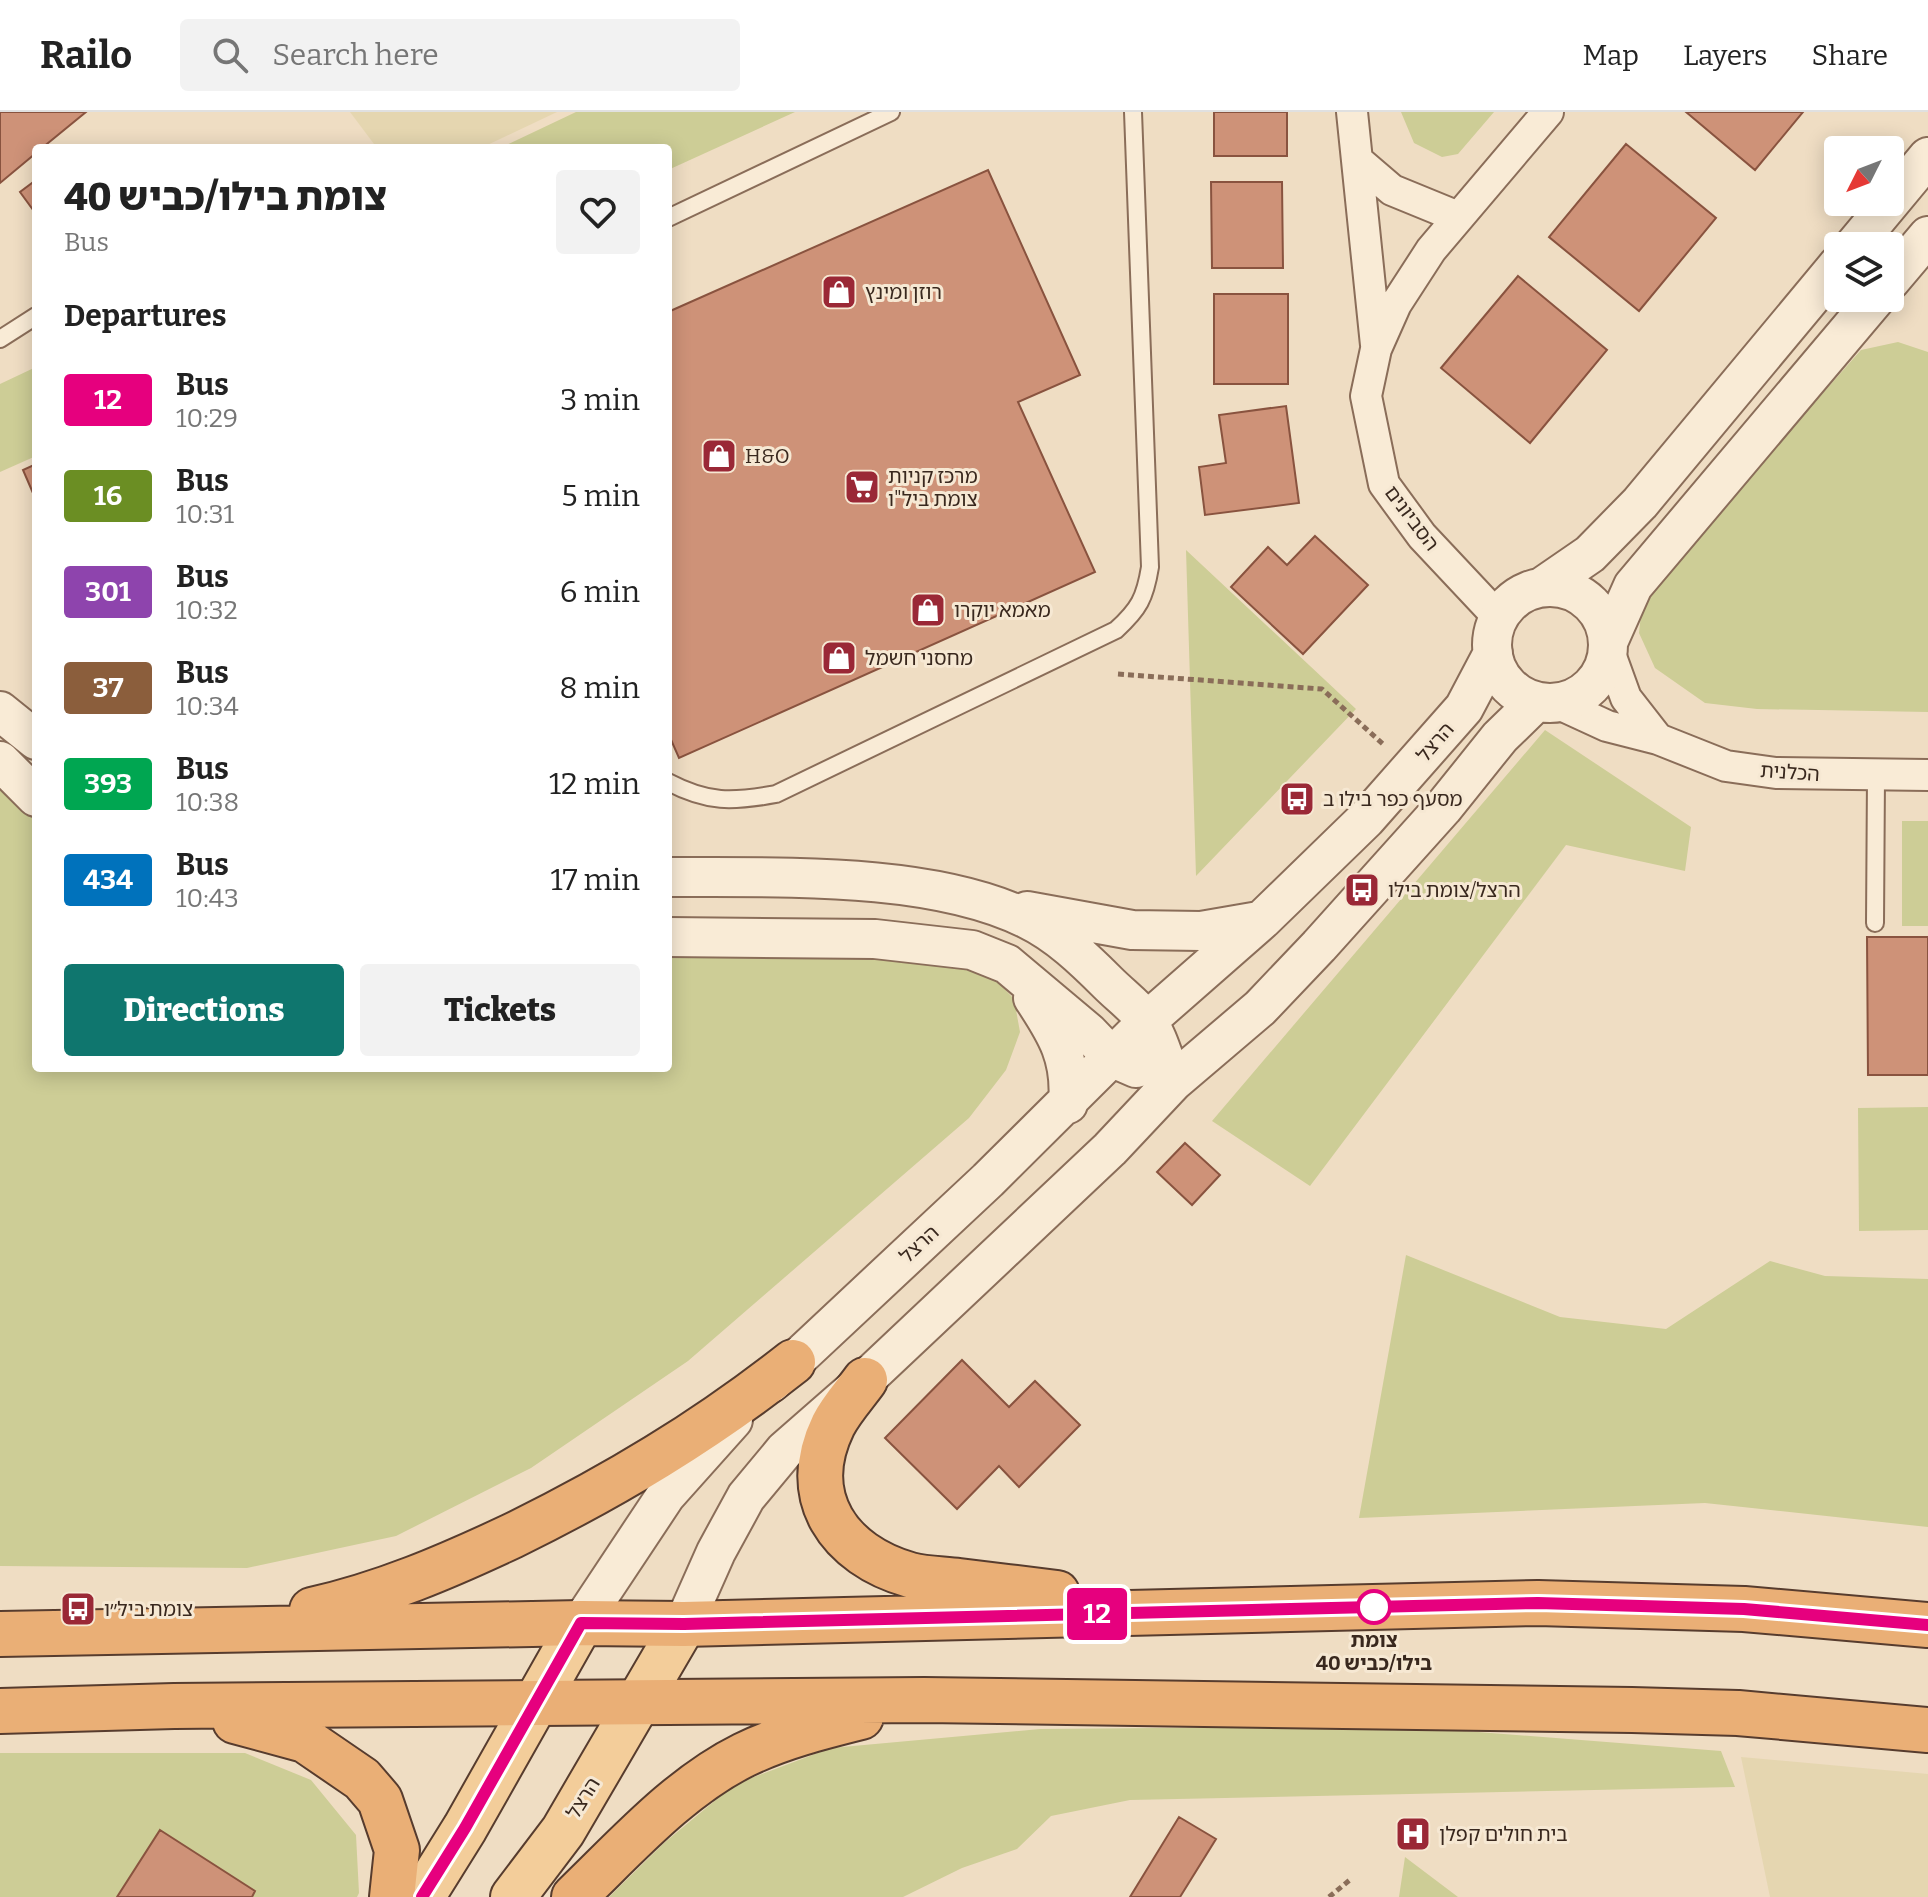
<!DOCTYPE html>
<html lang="en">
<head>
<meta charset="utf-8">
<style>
  body { margin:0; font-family:Bitter,"Noto Sans Hebrew",serif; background:#f2f2f2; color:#222; height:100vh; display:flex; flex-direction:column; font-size:30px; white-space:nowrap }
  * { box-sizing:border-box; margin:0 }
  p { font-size:26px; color:#767676 }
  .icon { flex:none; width:44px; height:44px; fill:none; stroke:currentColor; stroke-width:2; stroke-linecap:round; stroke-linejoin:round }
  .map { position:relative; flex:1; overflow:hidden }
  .details { position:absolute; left:32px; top:32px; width:640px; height:928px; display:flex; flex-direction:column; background:#fff; border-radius:8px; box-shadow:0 4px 20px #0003 }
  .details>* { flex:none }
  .badge { padding:0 16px; border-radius:6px; font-size:28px; line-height:52px }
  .needle { width:52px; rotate:228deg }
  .tools { position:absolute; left:1824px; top:24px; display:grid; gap:16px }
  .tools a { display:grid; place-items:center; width:80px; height:80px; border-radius:8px; background:#fff; box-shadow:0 4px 20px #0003; font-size:40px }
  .map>.badge { position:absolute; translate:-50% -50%; box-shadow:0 0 0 4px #fff }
  h2 { padding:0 32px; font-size:30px; line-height:72px }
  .round { display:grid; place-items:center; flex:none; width:84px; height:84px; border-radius:8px; background:#f2f2f2 }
  .summary { display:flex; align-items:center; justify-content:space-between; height:136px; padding:0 32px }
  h1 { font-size:38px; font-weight:800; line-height:60px }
  .primary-button { display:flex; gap:16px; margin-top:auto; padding:16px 32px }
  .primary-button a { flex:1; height:92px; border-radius:8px; background:#0f766e; color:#fff; font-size:32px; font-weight:800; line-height:92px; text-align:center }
  .primary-button a+a { background:#f2f2f2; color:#222 }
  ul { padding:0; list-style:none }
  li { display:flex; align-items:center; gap:24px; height:96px; padding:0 32px }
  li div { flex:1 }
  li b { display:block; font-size:30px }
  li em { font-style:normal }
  li .badge { min-width:88px; font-weight:700; text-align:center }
  header { display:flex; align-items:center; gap:48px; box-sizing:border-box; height:112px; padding:0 40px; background:#fff; border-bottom:2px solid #e0e0e0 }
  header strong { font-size:38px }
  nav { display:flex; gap:44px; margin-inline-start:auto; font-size:28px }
  .search { width:560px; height:72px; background:#f2f2f2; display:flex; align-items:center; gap:20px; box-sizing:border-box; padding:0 28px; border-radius:8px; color:#767676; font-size:30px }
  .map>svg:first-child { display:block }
  .farmland { fill:#e5d6b0 }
  .green { fill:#cdcd96 }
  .building { fill:#ce9278; stroke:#89533f; stroke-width:2 }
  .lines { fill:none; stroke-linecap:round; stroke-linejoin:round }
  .service-casing { stroke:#8a6d59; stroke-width:20 }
  .minor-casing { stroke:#8a6d59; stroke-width:34 }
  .tertiary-casing { stroke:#8a6d59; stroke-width:42 }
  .primary-casing { stroke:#573c2e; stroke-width:48 }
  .trunk-casing { stroke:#573c2e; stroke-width:48 }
  .path { stroke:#8a6d59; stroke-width:5; stroke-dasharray:6 4; stroke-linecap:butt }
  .service { stroke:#f9ebd6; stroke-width:16 }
  .minor { stroke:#f9ebd6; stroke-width:30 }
  .tertiary { stroke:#f9ebd6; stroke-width:38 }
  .primary { stroke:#f3cd9a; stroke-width:44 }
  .trunk { stroke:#eaaf76; stroke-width:44 }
  .line-casing { stroke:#fff; stroke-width:18 }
  .line { stroke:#e6007e; stroke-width:12 }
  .stop-dot { fill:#fff; stroke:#e6007e; stroke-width:4 }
  .labels { text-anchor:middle; stroke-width:6; stroke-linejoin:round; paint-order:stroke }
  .poi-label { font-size:20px; fill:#39281e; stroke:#f6e8d3; text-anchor:start }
  .street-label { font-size:20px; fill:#39281e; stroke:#f6e8d3 }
  .stop-label { font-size:20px; font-weight:bold; fill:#39281e; stroke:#f6e8d3 }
</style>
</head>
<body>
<header>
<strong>Railo</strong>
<div class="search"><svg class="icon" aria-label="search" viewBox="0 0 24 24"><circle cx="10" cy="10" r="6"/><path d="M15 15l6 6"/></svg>Search here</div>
<nav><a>Map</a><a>Layers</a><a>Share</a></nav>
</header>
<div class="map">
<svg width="1928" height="1785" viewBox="0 0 1928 1785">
  <rect width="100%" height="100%" fill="#efddc3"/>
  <path class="farmland" d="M350 0H557L481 36H377Z
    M1741 1645 1928 1662V1785H1770Z"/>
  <path class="green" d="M576 0H795L668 58V36H500Z
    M1401 0H1494L1458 42 1442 45 1414 31Z
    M1898 230 1928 240V600L1757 597 1705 591 1655 556 1639 521 1643 484 1861 238Z
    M36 255V344L0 360V272Z
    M1186 438 1356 597 1196 764Z
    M1545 618 1691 715 1685 759 1566 733 1310 1074 1212 1009Z
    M0 673 36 707V956H668V839L882 843 956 853 995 867 1014 887 1020 920 1006 958 969 1006 688 1249 531 1356 396 1424 247 1456 0 1454Z
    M1902 709H1928V814H1902Z
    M1928 995V1118L1859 1119 1858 996Z
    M1406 1143 1560 1205 1666 1217 1770 1149 1825 1164 1928 1167V1415L1705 1391 1359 1406Z
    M1401 1614 1721 1639 1735 1675 1130 1688 1051 1704 1017 1737 962 1756 903 1785H609L664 1731 735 1672 831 1636 1040 1617Z
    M0 1641H245L311 1668 356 1723 359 1781 357 1785H0Z
    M1405 1745 1458 1785H1399Z"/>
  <path class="building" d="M0 0H86L42 36H36V41L0 71Z
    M1214 0H1287V44H1214Z
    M1686 0H1803L1755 58Z
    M1626 32 1716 106 1639 199 1549 125Z
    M988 58 1080 263 1018 290 1095 460 679 646 668 621V200Z
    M36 68V102L20 80Z
    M1211 70H1282L1283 156H1212Z
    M1518 164 1607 238 1530 331 1441 256Z
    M1214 182H1288V272H1214Z
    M1286 294 1299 391 1205 403 1199 355 1226 351 1219 303Z
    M36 352V388L23 358Z
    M1315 424 1368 473 1303 542 1231 475 1268 435 1287 453Z
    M1867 825H1928V963H1868Z
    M1185 1031 1220 1063 1192 1093 1157 1060Z
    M962 1248 1009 1295 1035 1269 1080 1313 1019 1375 999 1354 957 1397 885 1326Z
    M1179 1705 1216 1727 1180 1785H1130Z
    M160 1718 255 1779 252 1785H117Z"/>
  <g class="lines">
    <defs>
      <path id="service" d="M668 106 891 0
        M0 227 36 204
        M668 670C708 691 732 690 776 682L1116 518C1139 497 1145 486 1150 455L1133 0
        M1875 811 1876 664"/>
      <path id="minor" d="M1352 0 1376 233
        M1357 48 1392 78 1458 105
        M1499 506 1422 424 1384 372 1366 284 1376 237 1396 192 1431 138 1548 0
        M1609 539 1626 586 1658 627
        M1557 591 1607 614 1658 627 1726 654 1776 661 1928 663"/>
      <path id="tertiary" d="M1854 134 1928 45
        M1890 169 1928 124
        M1492 533a58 58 0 1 1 116 0a58 58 0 1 1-116 0Z
        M1542 475 1590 442 1640 391 1838 153
        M1609 528 1633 474 1876 186
        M0 599 36 628
        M0 649 36 685
        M668 765C776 766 930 759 1027 807 1058 822 1084 847 1108 871 1120 883 1136 895 1147 909 1159 925 1165 952 1173 970
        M1027 799 1132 818 1201 819 1259 809
        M668 825 875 827 972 838 1007 852 1088 920 1113 946 1136 956
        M1033 886C1057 922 1072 947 1068 992
        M771 1271 988 1068 1156 901 1262 808 1366 707 1464 596 1493 541
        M581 1511 666 1383 733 1308
        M684 1512 716 1440 746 1385 785 1338 865 1268 1110 1037 1173 970 1260 896 1319 834 1443 696 1500 625 1536 590"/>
      <path id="primary" d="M422 1785 465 1716 581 1511
        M513 1785 563 1719 684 1512"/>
      <path id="trunk" d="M865 1268C855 1282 841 1297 833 1313 798 1385 839 1443 910 1463 925 1467 943 1467 959 1469 992 1473 1024 1477 1057 1481
        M312 1498C383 1482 446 1455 512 1424 614 1374 704 1320 793 1250
        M0 1522 581 1511 684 1512 1538 1491 1744 1497 1928 1513
        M0 1599 174 1594 924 1588 1632 1598 1738 1601 1928 1618
        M235 1609 305 1628 362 1667 380 1688 397 1738 392 1785
        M574 1785C626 1735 679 1675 744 1643 781 1625 821 1615 861 1605"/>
    </defs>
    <use href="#service" class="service-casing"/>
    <use href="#minor" class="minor-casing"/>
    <use href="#tertiary" class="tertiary-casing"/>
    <use href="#primary" class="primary-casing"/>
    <use href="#trunk" class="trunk-casing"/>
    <path class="path" d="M1118 562 1322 577 1383 632
      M1329 1785 1351 1767"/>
    <use href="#service" class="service"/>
    <use href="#minor" class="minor"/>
    <use href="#tertiary" class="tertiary"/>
    <use href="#primary" class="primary"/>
    <use href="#trunk" class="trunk"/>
  </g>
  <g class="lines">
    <defs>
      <path id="line" d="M422 1785 465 1716 581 1511 684 1512 1538 1491 1744 1497 1928 1513"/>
    </defs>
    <use href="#line" class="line-casing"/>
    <use href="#line" class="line"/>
  </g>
  <defs>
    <symbol id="shop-square" viewBox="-11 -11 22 22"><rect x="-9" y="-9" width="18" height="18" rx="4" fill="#9a2836" stroke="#f6e8d3"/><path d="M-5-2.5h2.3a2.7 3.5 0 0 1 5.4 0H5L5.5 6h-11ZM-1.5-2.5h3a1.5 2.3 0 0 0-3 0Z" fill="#fff"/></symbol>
    <symbol id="supermarket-square" viewBox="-11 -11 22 22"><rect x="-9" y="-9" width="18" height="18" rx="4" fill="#9a2836" stroke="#f6e8d3"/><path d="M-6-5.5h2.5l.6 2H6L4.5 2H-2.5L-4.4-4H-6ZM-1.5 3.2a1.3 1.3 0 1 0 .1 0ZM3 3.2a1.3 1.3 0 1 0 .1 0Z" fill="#fff"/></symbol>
    <symbol id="bus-square" viewBox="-11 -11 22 22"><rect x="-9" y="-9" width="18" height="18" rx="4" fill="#9a2836" stroke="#f6e8d3"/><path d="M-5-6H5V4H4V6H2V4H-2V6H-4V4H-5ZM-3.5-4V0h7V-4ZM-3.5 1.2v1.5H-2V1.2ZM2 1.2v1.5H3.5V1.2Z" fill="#fff"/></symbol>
    <symbol id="hospital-square" viewBox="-11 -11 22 22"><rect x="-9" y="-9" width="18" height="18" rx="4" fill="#9a2836" stroke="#f6e8d3"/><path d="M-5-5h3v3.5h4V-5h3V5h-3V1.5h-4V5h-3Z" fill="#fff"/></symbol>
  </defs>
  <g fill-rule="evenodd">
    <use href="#shop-square" x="819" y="160" width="40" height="40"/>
    <use href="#shop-square" x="699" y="324" width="40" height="40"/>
    <use href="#supermarket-square" x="842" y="355" width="40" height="40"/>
    <use href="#shop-square" x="908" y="478" width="40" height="40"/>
    <use href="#shop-square" x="819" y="526" width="40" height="40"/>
    <use href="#bus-square" x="1277" y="667" width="40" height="40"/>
    <use href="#bus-square" x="1342" y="758" width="40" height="40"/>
    <use href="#bus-square" x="58" y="1477" width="40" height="40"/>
    <use href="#hospital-square" x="1393" y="1702" width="40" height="40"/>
  </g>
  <circle class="stop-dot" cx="1374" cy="1495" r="16"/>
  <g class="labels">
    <g class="poi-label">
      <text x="865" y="187">רוזן ומינץ</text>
      <text x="745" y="351">H&amp;O</text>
      <text x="888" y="371">מרכז קניות<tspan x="888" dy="23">צומת ביל"ו</tspan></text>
      <text x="954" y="505">מאמא יוקרו</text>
      <text x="865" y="553">מחסני חשמל</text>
      <text x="1323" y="694">מסעף כפר בילו ב</text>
      <text x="1388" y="785">הרצל/צומת בילו</text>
      <text x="104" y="1504">צומת ביל״ו</text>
      <text x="1439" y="1729">בית חולים קפלן</text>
    </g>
    <g class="street-label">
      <text transform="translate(1412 406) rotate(53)" y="7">הסביונים</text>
      <text transform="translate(1435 630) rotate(-49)" y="7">הרצל</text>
      <text transform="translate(1790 660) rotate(4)" y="7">הכלנית</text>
      <text transform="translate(919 1132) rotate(-43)" y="7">הרצל</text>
      <text transform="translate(583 1686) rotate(-58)" y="7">הרצל</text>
    </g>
    <g class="stop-label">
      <text x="1374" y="1535">צומת<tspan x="1374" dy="23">בילו/כביש 40</tspan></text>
    </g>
  </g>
</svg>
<div class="tools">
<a><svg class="needle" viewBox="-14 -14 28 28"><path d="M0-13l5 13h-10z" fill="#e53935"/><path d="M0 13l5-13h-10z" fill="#767676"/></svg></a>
<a><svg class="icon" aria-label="layers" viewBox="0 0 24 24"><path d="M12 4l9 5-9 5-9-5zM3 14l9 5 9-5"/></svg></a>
</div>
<b class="badge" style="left:1097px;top:1502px;background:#e6007e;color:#fff">12</b>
<section class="details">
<div class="summary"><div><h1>צומת בילו/כביש 40</h1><p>Bus</p></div><a class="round"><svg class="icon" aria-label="heart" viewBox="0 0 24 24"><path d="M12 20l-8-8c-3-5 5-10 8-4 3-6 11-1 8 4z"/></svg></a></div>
<h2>Departures</h2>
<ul>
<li><span class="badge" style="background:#e6007e;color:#fff">12</span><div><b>Bus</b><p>10:29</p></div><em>3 min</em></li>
<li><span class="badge" style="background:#6b8e23;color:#fff">16</span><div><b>Bus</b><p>10:31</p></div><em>5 min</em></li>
<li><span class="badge" style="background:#8e44ad;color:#fff">301</span><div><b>Bus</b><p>10:32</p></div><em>6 min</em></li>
<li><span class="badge" style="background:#8b5e3c;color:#fff">37</span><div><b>Bus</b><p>10:34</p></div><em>8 min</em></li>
<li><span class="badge" style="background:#00a651;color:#fff">393</span><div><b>Bus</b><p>10:38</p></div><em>12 min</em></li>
<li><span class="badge" style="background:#0072bc;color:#fff">434</span><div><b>Bus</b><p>10:43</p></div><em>17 min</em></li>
</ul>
<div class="primary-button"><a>Directions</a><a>Tickets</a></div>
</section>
</div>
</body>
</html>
